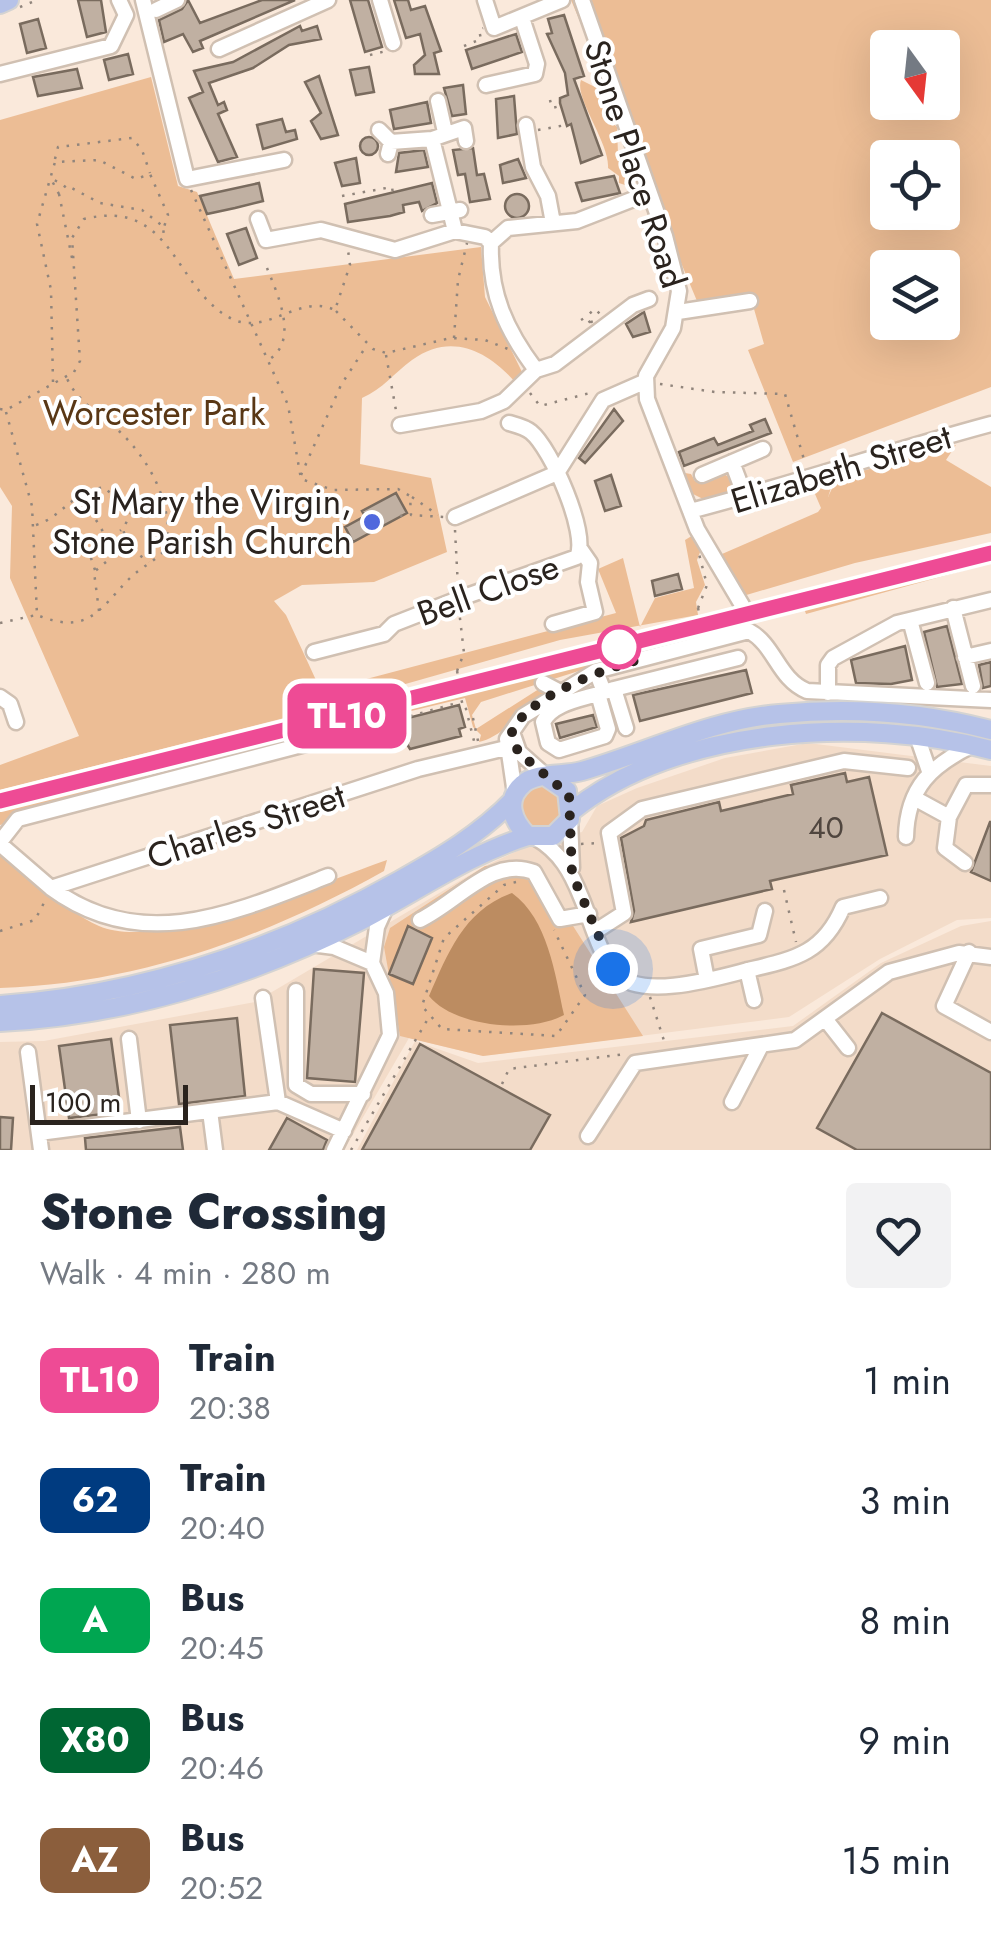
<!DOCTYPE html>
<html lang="en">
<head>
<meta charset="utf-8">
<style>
  body { margin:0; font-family:Jost,sans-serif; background:#f2f2f3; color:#1f2937; height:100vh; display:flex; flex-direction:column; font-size:38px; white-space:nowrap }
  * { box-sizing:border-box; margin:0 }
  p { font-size:32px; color:#747a83 }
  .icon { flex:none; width:55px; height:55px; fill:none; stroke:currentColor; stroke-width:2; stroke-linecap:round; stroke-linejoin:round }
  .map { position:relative; height:1150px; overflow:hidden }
  .sheet { display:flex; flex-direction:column; background:#fff; flex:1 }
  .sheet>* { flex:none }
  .badge { padding:0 20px; border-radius:15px; font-size:35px; line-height:65px }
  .needle { width:65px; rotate:165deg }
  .controls { position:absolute; left:870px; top:30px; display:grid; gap:20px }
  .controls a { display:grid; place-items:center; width:90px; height:90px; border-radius:10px; background:#fff; box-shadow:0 10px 40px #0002; font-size:50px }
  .scale { position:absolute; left:30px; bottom:25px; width:158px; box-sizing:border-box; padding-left:10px; border:5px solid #2a231e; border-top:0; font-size:28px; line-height:35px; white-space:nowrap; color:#2a231e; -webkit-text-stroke:8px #fff; paint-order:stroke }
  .you { position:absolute; width:50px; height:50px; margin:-25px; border:8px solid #fff; border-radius:50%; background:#1a73e8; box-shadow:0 0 0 15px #1a73e833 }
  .map>.badge { position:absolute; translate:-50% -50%; box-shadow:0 0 0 5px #fff }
  .round { display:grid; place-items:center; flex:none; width:105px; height:105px; border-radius:10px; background:#f2f2f3 }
  .head { display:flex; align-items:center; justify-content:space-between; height:170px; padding:0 40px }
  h1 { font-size:48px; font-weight:800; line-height:75px }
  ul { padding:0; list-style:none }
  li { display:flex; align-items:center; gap:30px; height:120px; padding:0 40px }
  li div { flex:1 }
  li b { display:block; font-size:38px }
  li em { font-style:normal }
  li .badge { min-width:110px; font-weight:700; text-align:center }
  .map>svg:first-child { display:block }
  .built { fill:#f3dcc9 }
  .green { fill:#ecbd95; fill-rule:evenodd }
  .water { fill:#bc8c61 }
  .building { fill:#c0b0a2; stroke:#796b5e; stroke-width:2.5 }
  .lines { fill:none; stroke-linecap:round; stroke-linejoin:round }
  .minor-casing { stroke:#d0c0b2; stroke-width:19 }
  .major-casing { stroke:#d4d3d2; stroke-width:22 }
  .path { stroke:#91857c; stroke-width:2.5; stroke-dasharray:2.5 8; stroke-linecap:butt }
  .minor { stroke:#fff; stroke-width:14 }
  .major { stroke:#b6c2e8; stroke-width:18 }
  .rail-casing { stroke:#5e544d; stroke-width:8 }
  .rail { stroke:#fff; stroke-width:4; stroke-dasharray:11; stroke-linecap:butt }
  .path-bridge { stroke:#91857c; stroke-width:2.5; stroke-dasharray:2.5 8; stroke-linecap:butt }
  .line-casing { stroke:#fff; stroke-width:22 }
  .line { stroke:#ee4b95; stroke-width:15 }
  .walk { stroke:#2a231e; stroke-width:10; stroke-dasharray:0 18 }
  .poi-dot { fill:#5068dd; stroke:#fff; stroke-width:4 }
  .stop-dot { fill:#fff; stroke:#ee4b95; stroke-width:5 }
  .labels { text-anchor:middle; stroke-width:8; stroke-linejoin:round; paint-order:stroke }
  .number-label { font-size:30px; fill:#50463f }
  .street-label { font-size:35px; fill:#2a231e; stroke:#fff }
  .park-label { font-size:35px; fill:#593715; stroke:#fff }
  .poi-label { font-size:35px; fill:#2a231e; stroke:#fff; text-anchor:end }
</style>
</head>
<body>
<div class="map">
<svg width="991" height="1150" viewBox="0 0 991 1150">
  <rect width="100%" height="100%" fill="#fae9db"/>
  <path class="built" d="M808 743 991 766V918L957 920 880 959 789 1017 483 1056 409 1038 344 1150H0V1042L44 1041 255 1002 485 866 532 844 582 832 597 806 637 788 725 758Z
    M991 921V1150H357L415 1041 478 1063 793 1026 881 963 961 926Z"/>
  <path class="green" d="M571 0H991V387L793 462 748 350 764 344 750 295 697 301ZM888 48H942V102H888ZM888 158H942V212H888ZM888 268H942V322H888Z
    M151 77 178 186 197 192 234 279 481 247 485 297 522 372 516 383C489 352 452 331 412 360 394 373 383 389 362 398L360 464 431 478 447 552 374 582 302 585 274 601 286 615 321 691 616 613 598 569 623 558 640 627 655 598 694 588 685 540 695 534 702 547 697 560 705 585 696 602 698 615 560 640 300 714 0 790V765L79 736 10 578 12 506 0 487V120Z
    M581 80 599 89 605 102 603 114 617 127 618 154 628 158 626 170 631 175V187L619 183V176L608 168C610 143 574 98 581 80Z
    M956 445 946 460 991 487V533L855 563 743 596 722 554 818 512 821 508 812 487 833 482 828 497 837 478Z
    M679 472 691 474 695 481 722 473 731 478 734 491 703 499 691 493Z
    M991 556V563L806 614 804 608Z
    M604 652 607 662 481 702 472 715 476 729 542 687 548 692C528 709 501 737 479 742L481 735 473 727 465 698 150 774 44 815 0 825V804Z
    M519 808a22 22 0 1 1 44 0a22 22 0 1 1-44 0Z
    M0 853C33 876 62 909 99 926 160 953 323 882 387 860L384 871C266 937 137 984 0 988Z
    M533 863 643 1036 483 1056 400 1036 384 947 390 928 485 866Z"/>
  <path class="water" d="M512 893C548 919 555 974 564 1015 529 1034 454 1027 429 996 448 953 464 910 512 893Z"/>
  <path class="building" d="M78 0H101L106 32 87 37Z
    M188 0 200 23 262 0H295L200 41 203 48 193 52 183 34 164 42 159 20 182 9Z
    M350 0H368L382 47 365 52Z
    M394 0H408L411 10 425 6 441 51 434 53 439 74H415L414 65 425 55 420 34 406 38Z
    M564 15 584 76 574 79 602 155 581 163 571 124 567 126 560 103V98L568 95 565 73 547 34 552 33 548 19Z
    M38 19 46 48 27 53 20 24Z
    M300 26 302 31 317 26 321 39 289 45 253 68 209 83 218 105 224 102 227 110 218 114 237 157 218 162 189 98 203 92 194 71 233 62Z
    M516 34 522 52 472 69 466 50Z
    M128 54 133 74 109 80 104 60Z
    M369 67 374 92 356 95 350 70Z
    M77 69 82 88 38 96 33 77Z
    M319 76 338 135 321 139 311 121 321 113 305 82Z
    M463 85 466 114 452 116 444 88Z
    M514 96 517 134 498 138 496 99Z
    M427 102 431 123 394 129 390 110Z
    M282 119 286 132 295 130 297 139 263 149 257 125Z
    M360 146a9 9 0 1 1 18 0a9 9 0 1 1-18 0Z
    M473 148 477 175 484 174 490 199 470 202 465 174 458 175 453 150Z
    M424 150 428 167 396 172 399 153Z
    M356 158 360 183 342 186 335 163Z
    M518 159 526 178 503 183 500 165Z
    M614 176 620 193 582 201 576 183Z
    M259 183 263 201 235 208 207 214 200 196Z
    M432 183 437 203 422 211 419 202 403 205 404 212 390 216 348 222 345 204Z
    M505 206a12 12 0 1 1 24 0a12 12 0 1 1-24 0Z
    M246 228 257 258 239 265 227 234Z
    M644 312 650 332 633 337 626 324Z
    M614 409 623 421 585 463 579 458Z
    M765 419 771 433 684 466 679 452 714 438 718 445 753 431 750 425Z
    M611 475 621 506 605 511 595 481Z
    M396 493 407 513 353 542 345 527 365 516 362 511Z
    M678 574 682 589 655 596 652 581Z
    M947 626 962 684 937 687 924 632Z
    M905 646 912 680 891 684 856 683 851 660Z
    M991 662V686L983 688 979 665Z
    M746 670 752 693 640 721 633 695Z
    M459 705 465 727 459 729 461 736 410 749 402 736 394 738 400 720Z
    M593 715 597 727 560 738 556 724Z
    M845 773 847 782 869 777 887 855 770 881 772 889 631 922 634 911 621 838 644 826 646 820 719 802 721 811 793 794 791 785Z
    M990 822H991V881L971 872Z
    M408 926 432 938 413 984 389 974Z
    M314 969 364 973 355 1082 307 1078Z
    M882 1013 991 1073V1150H857L817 1128Z
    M237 1018 245 1096 179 1104 170 1025Z
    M111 1039 121 1112 69 1118 59 1046Z
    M420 1044 550 1115 530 1150H362Z
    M0 1117 13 1118 11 1150H0Z
    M287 1118 327 1140 323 1150H269Z
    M180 1127 183 1150H86L85 1138Z"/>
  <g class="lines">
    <defs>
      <path id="minor" d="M143 0 187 179 284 160
        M380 0 393 43
        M485 0 494 28 562 0
        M582 0 665 236 679 291 673 328 646 376 647 399 697 529 742 605
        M156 10 177 0
        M219 49 328 0
        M0 74 111 46 126 15 119 0
        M486 85 535 74 537 64 522 18
        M438 101 445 132
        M526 125 533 167 548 196 553 223
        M379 130 391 142
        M432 139 455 231
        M388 154 391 142 432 139 464 128 466 141
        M432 215 460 210
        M258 219 266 240 321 230 395 250 455 231 485 237 491 243
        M678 312 750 301
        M536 370C506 330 489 293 491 243L508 228 577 221 649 193
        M400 425 481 411 504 401 536 370 555 364 633 305 649 299
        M732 462 746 499
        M702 475 763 449
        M690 511C790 485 890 451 991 424
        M455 517 557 473 603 400 644 382
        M953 608 973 686
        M910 620 927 683
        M553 624 595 612 588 582 590 563 581 550
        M314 652 384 634 394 624 458 599 577 557C589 534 551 448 531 432 525 427 516 425 509 423
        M965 657 991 651
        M596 671 604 692 614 689 626 728
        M543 683 560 692
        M614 689 738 658
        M828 693V665L833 658 897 623 991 600
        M598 694 608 729 605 736 559 750 548 743 543 722C553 702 584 699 604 692
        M0 697 10 704 16 722
        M512 732 519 752 547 777
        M917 736 929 771
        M515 794 507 739 523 716 596 671 749 631C775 645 778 679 807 691L991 700
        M916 799 949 817 966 785H991
        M949 817 945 848 965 863
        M570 819 572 868
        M906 837C907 787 932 765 973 745
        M536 838C560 852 571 872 581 897 591 920 599 954 616 973 640 1001 717 978 748 970 794 959 823 954 843 907L880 898
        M0 842 18 819 390 722
        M0 844 51 888 418 769 506 748
        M51 888C142 955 234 913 328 876
        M420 920C459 901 492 856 534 872L560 919 589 914
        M596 931 624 913 609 833 642 809 844 761 908 768
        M311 944 334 947 372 963
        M969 952 944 1006 991 1032
        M747 970 754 1000
        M707 980 701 949 759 935 765 911
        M296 991V1085L311 1094H363
        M263 998 278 1102
        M826 1020 848 1048
        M129 1039 139 1121
        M28 1052 41 1150
        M732 1102 761 1046
        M210 1111 215 1150
        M39 1133 278 1102 344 1131
        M588 1136 635 1063 795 1040 889 972 959 953 991 957
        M334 1150 390 1035 386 993 372 963 377 927 386 907"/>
      <path id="major" d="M0 4 9 0
        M548 778 567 791 570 819 553 836H528C513 822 504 800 523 784 536 772 565 776 582 771 648 752 709 720 779 714 851 707 922 712 991 730
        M572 811C677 726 864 716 991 750
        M0 1005C142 995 276 950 400 880 441 857 480 834 513 800
        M0 1022C124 1016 248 978 358 922 415 893 467 855 528 836"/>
    </defs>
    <use href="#minor" class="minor-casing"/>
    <use href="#major" class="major-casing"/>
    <path class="path" d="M20 7 37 0
      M464 46 481 39 479 30 483 28
      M370 55 386 51
      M550 100 552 108 560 106
      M538 130 566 125
      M55 159 58 147 132 138 142 150 150 173
      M191 190 288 405 301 479 333 490 398 489 410 496 411 515 445 517
      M59 194 51 179 64 184
      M342 196 392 187 393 194
      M72 258 59 194 66 185 100 203 142 210 164 227 163 236
      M267 268C277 293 299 339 270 359
      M336 311 373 349 386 353 451 338 485 340 508 349
      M581 320 586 317 591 324
      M592 323 589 314 595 309 600 314
      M454 338 458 280 467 243
      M386 355 397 416
      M53 382 51 290 37 224 55 162 99 160 136 179 150 174 168 215 164 227
      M660 384 715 392 785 394 805 463
      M530 393 540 406 590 393
      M0 409 6 410 74 372 80 361 72 238 84 219C174 197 173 289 232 319 267 336 300 293 335 310L350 265 348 250
      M6 412 32 506 37 615C86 635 98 612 127 581 138 569 154 562 165 550 176 508 150 460 119 431 100 414 75 400 66 376
      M301 475 341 385 367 345
      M412 497 438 515
      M400 516 410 515
      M96 520 108 540
      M36 525C64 516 68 494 104 487L131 513 123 529 128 547 149 562
      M455 530 458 587
      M95 570 91 558 121 530
      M698 608 707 585 699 554
      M99 611 94 572 125 546
      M0 623 36 615
      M665 639 682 635
      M457 671 464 653 459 610
      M473 718 478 741
      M400 719 464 701 474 741
      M581 844 598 843
      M516 882 504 885 444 938 422 1006 442 1029 556 1036 585 995 554 930
      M784 890 796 942
      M0 931 35 920 46 899
      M650 997 666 1047
      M502 1084 509 1069 625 1054
      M351 1150 429 1017"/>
    <use href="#minor" class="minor"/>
    <use href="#major" class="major"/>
    <defs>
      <path id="rail" d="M0 801 991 553"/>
    </defs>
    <use href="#rail" class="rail-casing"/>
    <use href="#rail" class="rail"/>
    <path class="path-bridge" d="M698 608 704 633
      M457 671 464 701"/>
  </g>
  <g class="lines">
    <defs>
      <path id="line" d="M0 801 991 553"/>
    </defs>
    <use href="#line" class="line-casing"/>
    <use href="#line" class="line"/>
    <path class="walk" d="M613 969 572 874 569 795 518 752 512 732C526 698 601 670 634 661L619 647"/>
  </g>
  <circle class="poi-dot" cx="372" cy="522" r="10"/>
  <circle class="stop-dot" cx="619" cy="647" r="20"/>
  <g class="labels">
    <g class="number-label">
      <text x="826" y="838">40</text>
    </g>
    <g class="street-label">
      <text transform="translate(635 164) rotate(72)" y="12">Stone Place Road</text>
      <text transform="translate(841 469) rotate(-17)" y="12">Elizabeth Street</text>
      <text transform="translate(488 590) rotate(-20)" y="12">Bell Close</text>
      <text transform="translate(246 826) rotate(-18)" y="12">Charles Street</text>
    </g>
    <g class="park-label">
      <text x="154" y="425">Worcester Park</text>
    </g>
    <g class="poi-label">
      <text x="352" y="514">St Mary the Virgin,<tspan x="352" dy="40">Stone Parish Church</tspan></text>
    </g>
  </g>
</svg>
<div class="controls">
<a><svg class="needle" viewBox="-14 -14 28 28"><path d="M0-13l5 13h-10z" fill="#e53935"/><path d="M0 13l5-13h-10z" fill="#747a83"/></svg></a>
<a><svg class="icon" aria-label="locate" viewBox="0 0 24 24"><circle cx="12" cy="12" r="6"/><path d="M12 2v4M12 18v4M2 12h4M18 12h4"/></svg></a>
<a><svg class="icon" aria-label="layers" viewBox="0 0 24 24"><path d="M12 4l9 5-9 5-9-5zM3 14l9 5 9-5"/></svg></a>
</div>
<div class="scale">100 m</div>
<div class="you" style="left:613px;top:969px"></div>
<b class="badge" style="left:347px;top:716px;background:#ee4b95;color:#fff">TL10</b>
</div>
<section class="sheet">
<div class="head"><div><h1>Stone Crossing</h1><p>Walk · 4 min · 280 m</p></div><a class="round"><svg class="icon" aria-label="heart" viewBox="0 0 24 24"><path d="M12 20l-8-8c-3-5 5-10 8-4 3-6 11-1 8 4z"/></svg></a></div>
<ul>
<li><span class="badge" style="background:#ee4b95;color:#fff">TL10</span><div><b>Train</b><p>20:38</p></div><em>1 min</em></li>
<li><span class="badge" style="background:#003b80;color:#fff">62</span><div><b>Train</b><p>20:40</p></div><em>3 min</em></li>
<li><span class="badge" style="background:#00a651;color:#fff">A</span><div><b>Bus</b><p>20:45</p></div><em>8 min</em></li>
<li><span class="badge" style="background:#063;color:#fff">X80</span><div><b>Bus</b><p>20:46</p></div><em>9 min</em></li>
<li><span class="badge" style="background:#8b5e3c;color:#fff">AZ</span><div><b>Bus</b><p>20:52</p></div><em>15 min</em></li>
</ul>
</section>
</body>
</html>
